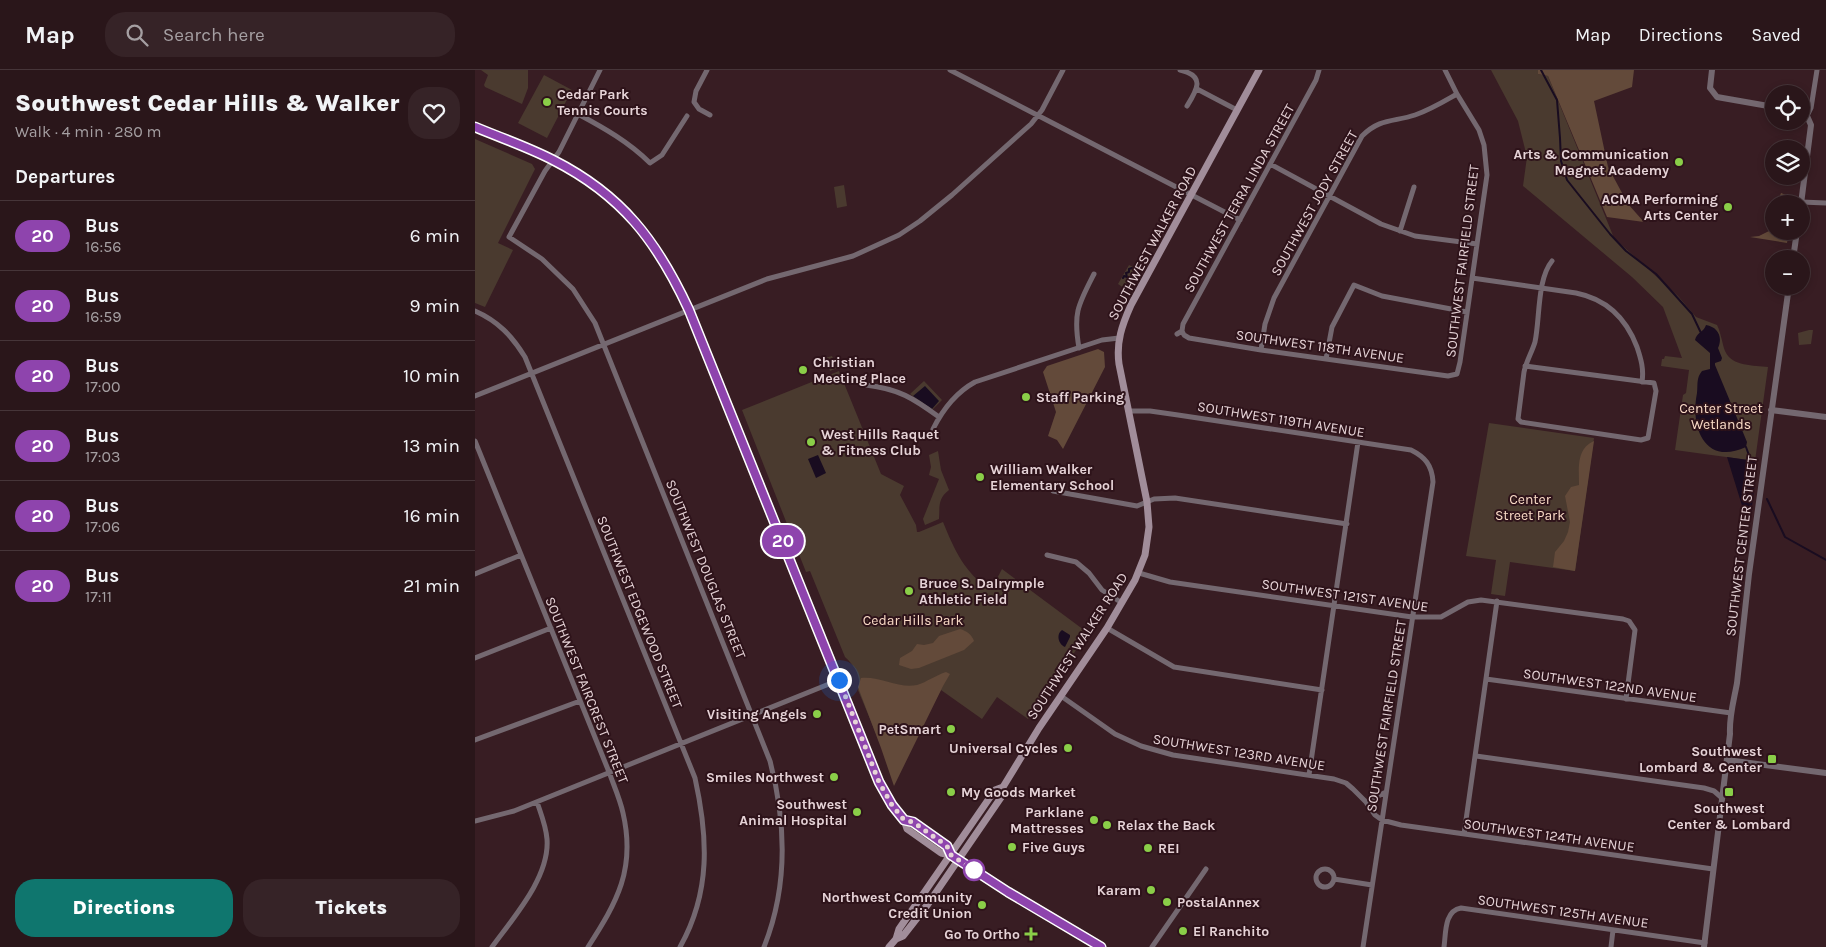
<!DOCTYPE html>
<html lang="en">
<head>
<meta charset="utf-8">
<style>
  body { margin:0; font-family:Karla,sans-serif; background:#362327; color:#f1f3f6; height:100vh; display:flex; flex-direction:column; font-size:19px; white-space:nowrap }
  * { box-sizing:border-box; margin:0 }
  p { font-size:16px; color:#a59fa2 }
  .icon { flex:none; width:28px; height:28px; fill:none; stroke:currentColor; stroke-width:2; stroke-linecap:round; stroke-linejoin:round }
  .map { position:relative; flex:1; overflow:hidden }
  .details { display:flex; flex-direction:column; background:#2a161a; width:475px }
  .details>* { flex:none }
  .badge { padding:0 10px; border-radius:16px; font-size:18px; line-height:32px }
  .tools { position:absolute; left:1290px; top:15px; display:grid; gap:10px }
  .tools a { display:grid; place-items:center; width:45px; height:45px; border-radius:50%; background:#2a161a; box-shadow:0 2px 8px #0003,0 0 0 1px #463539; font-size:25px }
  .you { position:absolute; width:25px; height:25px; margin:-12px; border:4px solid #fff; border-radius:50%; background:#1a73e8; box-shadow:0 0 0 8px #1a73e833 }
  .map>.badge { position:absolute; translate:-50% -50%; box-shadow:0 0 0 2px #fff }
  h2 { padding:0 15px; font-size:19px; line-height:45px }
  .round { display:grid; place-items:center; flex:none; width:52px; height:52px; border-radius:20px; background:#362327 }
  .summary { display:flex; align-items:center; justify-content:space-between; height:85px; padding:0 15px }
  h1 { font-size:24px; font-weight:800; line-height:38px }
  .action { display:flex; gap:10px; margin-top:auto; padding:10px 15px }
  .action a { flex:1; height:58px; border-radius:20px; background:#0f766e; color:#fff; font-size:20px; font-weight:800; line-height:58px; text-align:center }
  .action a+a { background:#362327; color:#f1f3f6 }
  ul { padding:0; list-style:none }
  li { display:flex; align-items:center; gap:15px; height:70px; padding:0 15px; border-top:1px solid #463539 }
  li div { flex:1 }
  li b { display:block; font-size:19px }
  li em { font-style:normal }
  li .badge { min-width:55px; font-weight:700; text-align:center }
  header { display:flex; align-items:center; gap:30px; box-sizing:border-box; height:70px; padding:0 25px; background:#2a161a; border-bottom:1px solid #463539 }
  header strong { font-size:24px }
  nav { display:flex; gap:28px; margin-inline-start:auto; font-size:18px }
  .search { width:350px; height:45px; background:#362327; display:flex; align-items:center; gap:12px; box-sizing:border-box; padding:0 18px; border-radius:20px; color:#a59fa2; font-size:19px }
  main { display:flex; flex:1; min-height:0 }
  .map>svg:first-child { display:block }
  .green { fill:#4a3a2f }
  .forest { fill:#634a3a }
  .water { fill:#190c20 }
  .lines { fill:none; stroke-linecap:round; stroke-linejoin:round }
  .stream { stroke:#190c20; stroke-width:2 }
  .minor { stroke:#746870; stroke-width:5 }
  .tertiary { stroke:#746870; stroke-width:6 }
  .secondary { stroke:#a18d9a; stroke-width:7 }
  .line-casing { stroke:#fff; stroke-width:11 }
  .line { stroke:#8e44ad; stroke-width:8 }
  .walk { stroke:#e6d3d7; stroke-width:5; stroke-dasharray:0 9 }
  .poi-dot { fill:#8ace48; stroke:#2e131a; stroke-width:2 }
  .stop-dot { fill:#fff; stroke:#8e44ad; stroke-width:2.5 }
  .labels { text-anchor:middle; stroke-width:4; stroke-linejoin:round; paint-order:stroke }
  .poi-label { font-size:14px; font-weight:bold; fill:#e6d3d7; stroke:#2e131a; text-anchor:start }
  .street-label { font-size:14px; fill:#e6d3d7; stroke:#2e131a }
  .park-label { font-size:14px; fill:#fadbc7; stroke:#2e131a }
</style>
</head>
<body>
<header>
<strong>Map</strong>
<div class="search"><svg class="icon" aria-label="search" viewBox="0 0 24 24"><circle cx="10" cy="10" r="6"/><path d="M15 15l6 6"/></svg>Search here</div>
<nav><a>Map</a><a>Directions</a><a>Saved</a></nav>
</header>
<main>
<section class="details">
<div class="summary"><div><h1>Southwest Cedar Hills &amp; Walker</h1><p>Walk · 4 min · 280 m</p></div><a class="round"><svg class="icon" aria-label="heart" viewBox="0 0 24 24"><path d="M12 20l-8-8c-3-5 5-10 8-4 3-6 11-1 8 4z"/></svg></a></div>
<h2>Departures</h2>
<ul>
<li><span class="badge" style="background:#8e44ad;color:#fff">20</span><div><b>Bus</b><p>16:56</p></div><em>6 min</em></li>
<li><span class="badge" style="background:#8e44ad;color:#fff">20</span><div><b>Bus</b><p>16:59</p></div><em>9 min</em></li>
<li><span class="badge" style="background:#8e44ad;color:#fff">20</span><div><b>Bus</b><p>17:00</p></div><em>10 min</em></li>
<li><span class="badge" style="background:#8e44ad;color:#fff">20</span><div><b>Bus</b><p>17:03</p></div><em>13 min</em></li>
<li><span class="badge" style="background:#8e44ad;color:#fff">20</span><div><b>Bus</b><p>17:06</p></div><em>16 min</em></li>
<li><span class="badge" style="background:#8e44ad;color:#fff">20</span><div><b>Bus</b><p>17:11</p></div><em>21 min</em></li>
</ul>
<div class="action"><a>Directions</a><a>Tickets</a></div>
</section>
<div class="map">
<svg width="1351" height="877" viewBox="0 0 1351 877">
  <rect width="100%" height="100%" fill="#381d23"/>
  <path class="green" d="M6 0H53V18L47 34 10 17 9 15 13 5Z
    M1016 0H1063V4L1073 6 1139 168 1203 226 1221 247 1242 255C1246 263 1247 273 1250 281 1257 297 1279 295 1293 297L1280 391 1200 380 1208 325 1211 323 1214 300 1186 296 1187 289H1189L1190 286 1207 288 1188 237 1157 207 1048 116 1052 87 1043 51Z
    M69 5 97 20 72 68 43 53Z
    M0 69 57 94 60 99 23 173 38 180 10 237 0 233Z
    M369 115 372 136 362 138 359 117Z
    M654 195 660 198 649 218 643 214Z
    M1334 260H1338L1336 274 1324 275 1323 263Z
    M357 286 362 298 355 301 350 288Z
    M364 301 406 404 429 416 425 425 441 455 442 462H444L468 452C479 479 490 504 516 520L527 499 613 563 553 649 522 627 507 649 466 620 419 707 383 620C387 607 380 596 370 587L335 501 331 502 267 340Z
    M449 311 467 330 457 340 435 324Z
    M1014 353 1119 368 1100 501 1035 492 1030 526 1016 524 1021 490 991 486Z
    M463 381 466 400 474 420C462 429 465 438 464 449L450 455 448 449 464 409 454 405 456 397 454 385Z"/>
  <path class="forest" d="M1063 0H1159L1157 17 1119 31 1133 97 1153 134 1169 152 1132 147 1073 6 1063 4Z
    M1306 123 1311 125 1314 134H1302Z
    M1298 159 1299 161H1314L1312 173 1275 167 1284 166Z
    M623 279 629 282 630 297 588 379 582 370 573 366 581 342 568 302 572 296Z
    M1119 371 1100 501 1078 497 1080 482 1089 471 1093 462 1095 452 1090 426 1096 417 1104 415C1104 398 1101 379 1119 371Z
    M485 559C492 561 497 565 499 571L489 580 444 598 436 599 424 595 425 588 437 581 442 574 449 575 458 573 464 566Z
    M471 602 475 604 468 616 419 716 406 678 383 617 386 608C405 606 424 619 442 615 452 612 461 605 471 602Z"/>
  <path class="water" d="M1231 255C1243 257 1248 267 1243 278L1247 288 1246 291 1240 293V295L1272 372 1271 377C1230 396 1215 358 1222 323 1223 315 1221 308 1227 301L1235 299V283L1220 270C1222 262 1229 262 1231 255Z
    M450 316 464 331 457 339 438 326Z
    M343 385 351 403 341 408 333 389Z
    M1252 387 1280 391 1282 394 1276 445 1269 442Z
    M587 560 595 565V567L590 577C583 574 581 564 587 560Z"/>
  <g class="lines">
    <path class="stream" d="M1066 0 1082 30 1085 68 1086 91 1092 110 1135 164 1151 181 1181 204 1217 244 1226 263
      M648 208 649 206 652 207 651 203 654 202V199L657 198
      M1271 377 1276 391
      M1292 429 1310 467 1351 490"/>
    <path class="minor" d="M125 0 84 82 70 101 34 167 67 189 98 219 120 253 295 691C311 752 313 817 289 877
      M232 0 221 21 219 32 224 39 235 45
      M475 0 765 150
      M705 0C731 6 722 20 712 36
      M722 19 762 40
      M103 44C129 58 154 72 175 93L187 85 212 46
      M1332 46 1336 38 1342 0
      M795 94 906 154 940 166 1002 174
      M1326 132 1351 133
      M925 161 939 117
      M997 208 1101 223C1131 229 1151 248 1162 277 1166 289 1169 299 1167 312
      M0 241C23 251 37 266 50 287L220 708C233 767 236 822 205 877
      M707 261 709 265 714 268 786 280 973 306 982 304 985 292 1012 105 1009 75 1004 60 982 24 970 0
      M702 264 707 261 708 254 841 10 844 0
      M604 278C598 243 603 235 619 204
      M786 280 790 254 799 228 887 66C905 48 919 52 940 45 955 40 968 32 982 24
      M851 289 857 257 879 215 907 226 992 242
      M1050 296 1179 313 1181 321 1173 368 1166 370 1046 352 1043 349 1049 302C1051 292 1057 282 1060 272 1065 249 1062 209 1077 191
      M391 315C424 319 438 328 464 347
      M0 326 292 209 378 186 424 165 445 151 477 125 556 54 567 40 588 0
      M654 341H675L703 345 936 380C950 387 957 395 958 412L888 877
      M458 359C468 339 480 323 500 312L627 270 644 268
      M0 371 134 702C139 716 145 729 148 743 161 799 142 832 113 877
      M578 421 662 436 679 429 700 428 872 454
      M572 485 601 492 614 503 627 520 647 533
      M664 503 695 512 937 547H966L993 532 1006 530 1148 549 1154 551 1160 560 1151 629
      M0 504 46 485
      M632 558 699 597 847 620
      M0 588 76 558
      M1011 609 1256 643
      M586 626 640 664 666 676 698 685 859 709 871 713 878 719 891 732 900 745 907 750 926 755 1238 799
      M0 670 105 631
      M1001 686 1229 718 1239 721 1247 728
      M834 705 883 372
      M891 732 911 722
      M0 751 39 741 364 610
      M989 764 1022 531
      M841 808a9 9 0 1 1 18 0a9 9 0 1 1-18 0Z
      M859 809 897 815
      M17 877C38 848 75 807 72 769 71 756 66 744 62 732
      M677 877 731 799
      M969 877C971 863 969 841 986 838L1230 873
      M1136 877 1138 860"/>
    <path class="tertiary" d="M1237 0 1235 18 1242 27 1299 37
      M1326 134 1336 55 1332 46 1326 42
      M1318 189 1322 161
      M1296 340 1351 347
      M1252 690 1351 703
      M1229 877 1255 664C1254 646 1259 630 1262 613L1274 504 1314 216"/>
    <path class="secondary" d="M0 57C26 68 53 77 78 90 156 130 192 185 224 264L404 712 417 735 429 750 432 759 466 783 475 785 533 822 626 877
      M429 750 438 752 472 776 475 785
      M421 869 428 866 453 834 527 726 528 717 564 658 632 558 660 510 670 485 674 457 672 432 644 294C641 272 647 255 656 235L784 0
      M414 877 421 869 424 859 520 720 528 717"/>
  </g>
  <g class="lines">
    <defs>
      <path id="line" d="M0 57C26 68 53 77 78 90 147 125 182 171 214 240L404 712 417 735 429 750 438 752 472 776 476 785 533 822 626 877"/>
    </defs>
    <use href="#line" class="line-casing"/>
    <use href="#line" class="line"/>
    <path class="walk" d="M364 610 404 712 417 735 429 750 438 752 472 776 476 785 499 800"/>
  </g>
  <g class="poi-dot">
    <circle cx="72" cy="32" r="5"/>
    <circle cx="1204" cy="92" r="5"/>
    <circle cx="1253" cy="137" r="5"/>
    <circle cx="328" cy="300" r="5"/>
    <circle cx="551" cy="327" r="5"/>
    <circle cx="336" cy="372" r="5"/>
    <circle cx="505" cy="407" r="5"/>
    <circle cx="434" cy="521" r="5"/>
    <circle cx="342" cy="644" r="5"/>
    <circle cx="476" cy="659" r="5"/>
    <circle cx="593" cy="678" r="5"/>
    <rect x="1292" y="684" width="10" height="10" rx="2.5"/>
    <circle cx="359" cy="707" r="5"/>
    <circle cx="476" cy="722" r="5"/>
    <rect x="1249" y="717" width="10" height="10" rx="2.5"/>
    <circle cx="382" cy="742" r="5"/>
    <circle cx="619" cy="750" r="5"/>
    <circle cx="632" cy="755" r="5"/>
    <circle cx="537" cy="777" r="5"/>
    <circle cx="673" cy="778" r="5"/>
    <circle cx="676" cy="820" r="5"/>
    <circle cx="692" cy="832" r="5"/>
    <circle cx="507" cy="835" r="5"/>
    <circle cx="708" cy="861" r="5"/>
    <path d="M553.5 856.5h5v5h5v5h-5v5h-5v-5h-5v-5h5z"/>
  </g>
  <circle class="stop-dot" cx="499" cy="800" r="10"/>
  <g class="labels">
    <g class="poi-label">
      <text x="82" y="29">Cedar Park<tspan x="82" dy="16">Tennis Courts</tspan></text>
      <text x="1194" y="89" text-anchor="end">Arts &amp; Communication<tspan x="1194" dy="16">Magnet Academy</tspan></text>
      <text x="1243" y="134" text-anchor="end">ACMA Performing<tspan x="1243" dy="16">Arts Center</tspan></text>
      <text x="338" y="297">Christian<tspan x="338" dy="16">Meeting Place</tspan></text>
      <text x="561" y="332">Staff Parking</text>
      <text x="346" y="369">West Hills Raquet<tspan x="346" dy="16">&amp; Fitness Club</tspan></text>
      <text x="515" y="404">William Walker<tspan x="515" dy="16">Elementary School</tspan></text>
      <text x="444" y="518">Bruce S. DaIrymple<tspan x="444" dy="16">Athletic Field</tspan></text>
      <text x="332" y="649" text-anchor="end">Visiting Angels</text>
      <text x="466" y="664" text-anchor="end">PetSmart</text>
      <text x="583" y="683" text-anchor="end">Universal Cycles</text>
      <text x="1287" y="686" text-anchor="end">Southwest<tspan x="1287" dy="16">Lombard &amp; Center</tspan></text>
      <text x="349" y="712" text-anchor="end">Smiles Northwest</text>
      <text x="486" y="727">My Goods Market</text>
      <text x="372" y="739" text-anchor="end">Southwest<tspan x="372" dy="16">Animal Hospital</tspan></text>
      <text x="1254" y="743" text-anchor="middle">Southwest<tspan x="1254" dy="16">Center &amp; Lombard</tspan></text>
      <text x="609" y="747" text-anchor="end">Parklane<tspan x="609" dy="16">Mattresses</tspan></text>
      <text x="642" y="760">Relax the Back</text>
      <text x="547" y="782">Five Guys</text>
      <text x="683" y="783">REI</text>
      <text x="666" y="825" text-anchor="end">Karam</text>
      <text x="497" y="832" text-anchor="end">Northwest Community<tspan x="497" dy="16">Credit Union</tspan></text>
      <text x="702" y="837">PostalAnnex</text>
      <text x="718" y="866">El Ranchito</text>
      <text x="545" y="869" text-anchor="end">Go To Ortho</text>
    </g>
    <g class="street-label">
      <text transform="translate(764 128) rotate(-61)" y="5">SOUTHWEST TERRA LINDA STREET</text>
      <text transform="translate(839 133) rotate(-61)" y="5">SOUTHWEST JODY STREET</text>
      <text transform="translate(677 173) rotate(-62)" y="5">SOUTHWEST WALKER ROAD</text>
      <text transform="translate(987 191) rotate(-83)" y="5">SOUTHWEST FAIRFIELD STREET</text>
      <text transform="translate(845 276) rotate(8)" y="5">SOUTHWEST 118TH AVENUE</text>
      <text transform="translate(806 349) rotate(9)" y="5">SOUTHWEST 119TH AVENUE</text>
      <text transform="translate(1266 476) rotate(-83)" y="5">SOUTHWEST CENTER STREET</text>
      <text transform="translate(231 499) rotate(68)" y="5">SOUTHWEST DOUGLAS STREET</text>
      <text transform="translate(870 525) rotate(8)" y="5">SOUTHWEST 121ST AVENUE</text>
      <text transform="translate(165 542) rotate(68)" y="5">SOUTHWEST EDGEWOOD STREET</text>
      <text transform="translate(602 576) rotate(-57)" y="5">SOUTHWEST WALKER ROAD</text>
      <text transform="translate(1135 615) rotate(8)" y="5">SOUTHWEST 122ND AVENUE</text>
      <text transform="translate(112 620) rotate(68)" y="5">SOUTHWEST FAIRCREST STREET</text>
      <text transform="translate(911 646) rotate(-81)" y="5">SOUTHWEST FAIRFIELD STREET</text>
      <text transform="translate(764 682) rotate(9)" y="5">SOUTHWEST 123RD AVENUE</text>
      <text transform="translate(1074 765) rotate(8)" y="5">SOUTHWEST 124TH AVENUE</text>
      <text transform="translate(1088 841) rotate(8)" y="5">SOUTHWEST 125TH AVENUE</text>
    </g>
    <g class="park-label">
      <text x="1246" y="343">Center Street<tspan x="1246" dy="16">Wetlands</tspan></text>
      <text x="1055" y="434">Center<tspan x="1055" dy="16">Street Park</tspan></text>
      <text x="438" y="555">Cedar Hills Park</text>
    </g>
  </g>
</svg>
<div class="tools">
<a><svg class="icon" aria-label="locate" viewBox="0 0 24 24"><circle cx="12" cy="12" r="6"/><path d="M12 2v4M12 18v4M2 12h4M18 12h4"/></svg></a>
<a><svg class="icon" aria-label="layers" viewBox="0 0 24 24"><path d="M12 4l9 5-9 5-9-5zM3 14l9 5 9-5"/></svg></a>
<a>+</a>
<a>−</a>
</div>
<div class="you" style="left:364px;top:610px"></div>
<b class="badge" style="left:308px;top:471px;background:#8e44ad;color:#fff">20</b>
</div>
</main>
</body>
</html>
